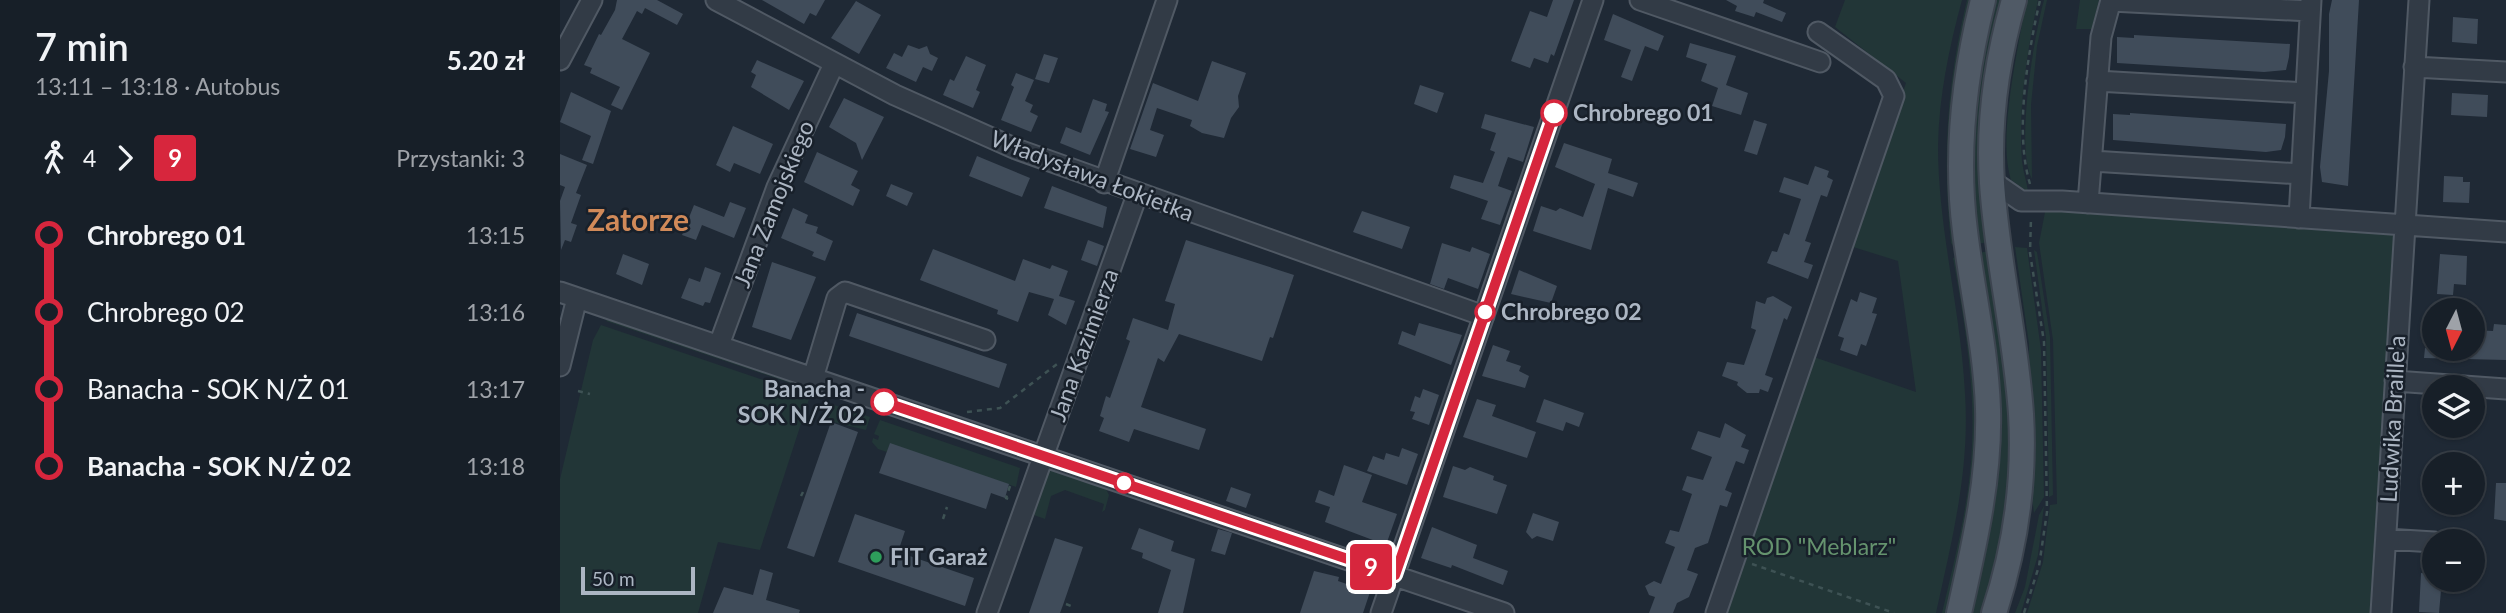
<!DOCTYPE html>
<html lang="pl">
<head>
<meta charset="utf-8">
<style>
  body { margin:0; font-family:Lato,sans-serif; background:#242c34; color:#f1f3f6; height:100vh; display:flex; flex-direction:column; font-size:26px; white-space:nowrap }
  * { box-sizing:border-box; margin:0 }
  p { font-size:23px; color:#9ea2a8 }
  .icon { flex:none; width:38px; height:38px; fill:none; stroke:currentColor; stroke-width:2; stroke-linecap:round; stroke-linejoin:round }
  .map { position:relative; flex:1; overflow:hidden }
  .drawer { display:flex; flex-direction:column; background:#171f28; width:560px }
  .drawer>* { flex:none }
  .badge { padding:0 14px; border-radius:5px; font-size:24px; line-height:46px }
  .needle { width:46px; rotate:186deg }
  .controls { position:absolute; left:1862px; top:298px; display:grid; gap:14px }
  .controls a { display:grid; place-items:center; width:63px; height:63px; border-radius:50%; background:#171f28; box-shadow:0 2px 5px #0004,0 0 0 2px #363d45; font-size:35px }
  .scale { position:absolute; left:21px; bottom:18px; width:114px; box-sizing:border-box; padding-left:7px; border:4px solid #acb6c3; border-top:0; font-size:19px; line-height:24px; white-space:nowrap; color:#acb6c3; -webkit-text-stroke:5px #18202a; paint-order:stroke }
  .map>.badge { position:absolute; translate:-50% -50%; box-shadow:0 0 0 4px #fff }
  .legs { display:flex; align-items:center; gap:10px; height:77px; padding:0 35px; font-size:23px }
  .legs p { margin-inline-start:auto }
  .head { display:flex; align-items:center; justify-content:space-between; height:119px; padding:0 35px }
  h1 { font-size:38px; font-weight:600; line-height:52px }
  ul { padding:0 35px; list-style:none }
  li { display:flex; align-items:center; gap:24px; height:77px; font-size:26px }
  li i { display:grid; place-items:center; width:10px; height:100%; margin:0 9px; background:currentColor }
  li i::after { content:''; width:18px; height:18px; margin:-9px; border:5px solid; border-radius:50%; background:#171f28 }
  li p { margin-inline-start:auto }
  li:first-child i { background:linear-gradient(#0000 50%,currentColor 0) }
  li:last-child i { background:linear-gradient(currentColor 50%,#0000 0) }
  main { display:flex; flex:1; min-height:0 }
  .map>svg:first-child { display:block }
  .green { fill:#223637 }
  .building { fill:#404c5a }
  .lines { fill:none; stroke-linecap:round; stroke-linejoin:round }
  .minor-casing { stroke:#505964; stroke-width:23 }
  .major-casing { stroke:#3c444f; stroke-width:28 }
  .path { stroke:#3e5254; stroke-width:2.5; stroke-dasharray:5 5; stroke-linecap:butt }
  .minor { stroke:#323b46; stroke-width:19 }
  .major { stroke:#505a66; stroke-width:24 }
  .line-1-casing { stroke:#fff; stroke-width:16 }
  .line-1 { stroke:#d7263d; stroke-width:10 }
  .stop-1-dot { fill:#fff; stroke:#d7263d; stroke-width:3.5 }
  .leisure-dot { fill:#2e9e5b; stroke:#18202a; stroke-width:2.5 }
  .labels { text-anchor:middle; stroke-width:5; stroke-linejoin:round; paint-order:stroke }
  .stop-label { font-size:23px; font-weight:bold; fill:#acb6c3; stroke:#18202a; text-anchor:start }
  .street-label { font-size:23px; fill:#acb6c3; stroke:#18202a }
  .park-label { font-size:23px; fill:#65936e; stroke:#18202a }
  .poi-label { font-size:23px; font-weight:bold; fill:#acb6c3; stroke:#18202a; text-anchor:start }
  .district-label { font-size:30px; font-weight:bold; fill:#d18a59; stroke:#18202a }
</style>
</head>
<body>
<main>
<section class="drawer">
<div class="head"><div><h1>7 min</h1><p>13:11 – 13:18 · Autobus</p></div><b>5.20 zł</b></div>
<div class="legs"><svg class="icon" aria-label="walk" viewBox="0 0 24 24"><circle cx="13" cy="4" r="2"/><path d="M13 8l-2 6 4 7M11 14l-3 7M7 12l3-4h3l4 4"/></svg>4<svg class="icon" aria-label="forward" viewBox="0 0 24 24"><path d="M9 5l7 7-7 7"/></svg><b class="badge" style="background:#d7263d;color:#fff">9</b><p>Przystanki: 3</p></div>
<ul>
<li><i style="color:#d7263d"></i><b>Chrobrego 01</b><p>13:15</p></li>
<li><i style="color:#d7263d"></i><span>Chrobrego 02</span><p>13:16</p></li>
<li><i style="color:#d7263d"></i><span>Banacha - SOK N/Ż 01</span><p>13:17</p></li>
<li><i style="color:#d7263d"></i><b>Banacha - SOK N/Ż 02</b><p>13:18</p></li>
</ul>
</section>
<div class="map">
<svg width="1946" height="613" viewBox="0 0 1946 613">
  <rect width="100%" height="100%" fill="#1f2935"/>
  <path class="green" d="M1285 0H1402C1389 48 1379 96 1378 146 1378 229 1401 311 1405 394 1410 470 1392 540 1376 613H1164L1254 357 1356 392 1338 261 1290 246 1346 83 1275 27Z
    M1407 0H1415L1399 246 1394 247 1391 243C1382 158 1387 82 1407 0Z
    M1432 0H1445L1429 242 1416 244C1407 157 1413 84 1432 0Z
    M1466 0H1478C1467 52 1458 107 1462 161 1463 172 1467 182 1468 192L1451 180C1437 136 1459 47 1466 0Z
    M1484 0H1487L1477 46 1471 105 1472 179C1455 148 1474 36 1484 0Z
    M1520 0H1539L1532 29H1516Z
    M1486 207 1832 235 1836 242 1815 613H1467L1483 562 1490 505 1497 504 1493 340 1479 243Z
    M1455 247 1467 248 1481 350 1484 497 1474 513 1469 477V344Z
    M1474 250 1477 252 1490 337 1493 495 1489 497 1486 337Z
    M1430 251 1451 392 1449 517 1425 613H1408L1422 551 1417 253Z
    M1401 255 1414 345 1418 464 1390 613H1382C1395 557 1410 502 1412 444 1415 382 1404 319 1393 258Z
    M48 318 248 386 251 390 46 321Z
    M41 325 250 396 200 550 158 542 138 613H0V479L33 340Z
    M265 402 310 417 306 430 261 419Z
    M320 420 460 468 456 487 330 444 327 452 318 449 312 442 313 438 318 440 319 436 314 434Z
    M495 469 545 487 549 495 545 510 542 512 544 504 505 490 491 496 485 519 471 514 487 473Z
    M1484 506 1478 555 1461 613H1455L1465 587 1479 515Z"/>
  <path class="building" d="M57 0H97L123 14 117 25 85 8 82 14 77 11 62 39 90 53 62 110 51 105 60 87 30 73 32 68 24 65 39 34 41 35 55 10Z
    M202 0H265L256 16 250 13 244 24Z
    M993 0H1014L994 56 991 54 988 63 974 58 970 68 951 61 970 11 987 17Z
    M1166 0H1204L1203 3 1226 13 1222 22 1196 12 1194 17 1175 11 1177 6Z
    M1772 0H1799L1788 186 1762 182 1760 167 1769 71V14Z
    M296 1 321 15 299 54 271 38Z
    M1053 14 1104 36 1098 51 1085 46 1072 81 1061 77 1071 50 1044 40Z
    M1893 17 1918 19 1917 44 1892 42Z
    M1574 35 1730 44 1729 57 1726 70 1704 72 1557 63V37L1574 38Z
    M1130 43 1176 56 1166 85 1188 93 1181 115 1152 106 1158 88 1141 81 1147 64 1126 57Z
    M348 45 359 49 367 46 370 54 378 58 372 71 363 67 356 82 326 68 334 53 342 57Z
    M484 54 498 58 489 83 475 79Z
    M406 56 426 65 416 90 420 92 413 108 383 95 390 79 394 81Z
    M197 60 244 81 229 110 191 87 196 75 191 72Z
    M652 61 686 73 678 96 679 107 671 118 664 138 642 133 630 126 632 120 597 108 590 130 604 135 596 157 570 149 593 83 638 101Z
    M456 73 474 80 465 101 473 105 470 112 478 116 471 132 441 120 454 87 451 85Z
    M860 85 884 93 877 113 854 104Z
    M11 92 51 111 33 164 22 160 31 136 0 122Z
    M1892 93 1928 95 1927 117 1891 115Z
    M284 98 324 117 302 160 296 143 269 127Z
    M533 99 547 104 545 111 549 112 530 155 500 143 506 127 521 133Z
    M1570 113 1726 124 1725 137 1721 150 1706 152 1553 140V114L1570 115Z
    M925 114 974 127 963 162 948 157 944 168 938 186 952 191 940 225 921 219 928 201 890 188 894 175 923 183 935 152 930 150 936 133 921 128Z
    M1194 120 1207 124 1197 155 1184 151Z
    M173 126 213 144 200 174 174 163 170 172 156 165Z
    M1004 143 1052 159 1048 173 1078 183 1073 197 1048 188 1031 250 973 231 981 206 996 211 1000 208 1023 217 1035 184 995 167Z
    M257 152 298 171 291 185 300 190 293 206 244 182Z
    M0 154 27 165 16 193 21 195 11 223 17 225 11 242 5 240 1 250 0 201 5 187 0 185Z
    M417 156 470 178 462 197 409 176Z
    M1255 166 1269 171 1267 177 1273 180 1267 197 1261 195 1245 241 1251 243 1244 262 1253 265 1248 279 1207 263 1212 251 1217 252 1224 233 1229 235 1241 199 1219 192 1224 177 1248 185Z
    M1884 176 1903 177V182H1910L1909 203 1883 202Z
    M331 184 353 193 347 206 326 196Z
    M492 186 547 207 543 228 484 208Z
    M170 202 186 208 174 238 142 225 136 240 122 235 134 205 164 217Z
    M233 208 248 215 245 223 258 227 256 233 273 241 265 261 252 256 254 252 221 238Z
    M802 211 850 227 842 249 793 232Z
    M528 240 544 246 537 266 521 260Z
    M626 240 734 275 713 338 710 337 702 361 619 334 604 362 598 358 581 407 646 429 639 450 574 429 569 442 539 431 544 418 540 416 546 396 550 398 570 341 566 339 573 318 608 330 615 304 605 301Z
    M882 243 910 252 912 247 930 254 918 289 888 278 884 289 870 284Z
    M373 249 455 281 463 259 490 269 492 265 508 271 499 296 515 301 506 325 488 315 494 299 469 292 458 322 437 314 438 310 360 280Z
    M63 254 89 264 82 285 56 274Z
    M1880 254 1907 256 1906 285 1894 284 1893 295 1877 294Z
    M212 262 256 277 231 340 192 327Z
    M145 267 161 273 150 303 145 302 143 306 121 298 129 278 140 282Z
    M959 270 997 286 991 303 951 294Z
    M1300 292 1317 298 1312 313 1317 314 1306 346 1301 344 1297 356 1280 350 1284 338 1278 336 1291 299 1297 302Z
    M1213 296 1232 307 1227 320 1224 318 1205 375 1213 378 1208 392 1200 389 1199 393H1187L1177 385 1178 382 1162 376 1167 362 1184 365 1196 330 1191 328 1196 301 1205 304 1207 298Z
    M297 313 447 364 439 388 289 336Z
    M859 323 902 335 891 365 838 344 842 331 855 336Z
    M1934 324 1946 325V360L1864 358 1865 348H1913V330L1933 331Z
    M933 345 950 351 946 361 961 366 959 371 969 376 965 388 922 376Z
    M863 389 879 395 869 425 852 419 855 412 850 411 855 396 860 398Z
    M917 399 936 405 932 416 976 432 967 458 903 437Z
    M984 399 1024 413 1019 427 1006 422 1003 431 976 422Z
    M271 422 298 432 254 557 227 548Z
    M1165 423 1186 435 1181 447 1189 450 1184 464 1176 461 1165 490 1172 493 1167 507 1160 505 1148 543 1135 548 1127 570 1138 574 1129 597 1117 603 1113 613H1089L1095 597 1089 595 1085 586 1094 581 1101 584 1115 547 1105 543 1110 530 1119 532 1132 494 1122 490 1127 476 1143 480 1152 457 1131 449 1138 431 1160 438Z
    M330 443 449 484 445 498 431 493 426 509 319 473Z
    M842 448 858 454 847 485 807 471 813 456 824 460 826 453 839 457Z
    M784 465 812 475 802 502 837 514 826 545 765 522 770 507 755 502 759 490 774 496Z
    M893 466 905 470 910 467 934 476 933 480 947 485 937 514 883 497Z
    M1936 483H1946V521L1934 519Z
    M671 487 691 494 686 508 666 501Z
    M973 513 999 522 993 541 977 536 972 539 966 532Z
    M295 514 345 531 338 552 414 578 405 606 278 562Z
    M872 527 917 545 913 558 948 571 943 585 892 565 891 568 861 558Z
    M579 528 614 541 611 551 635 559 623 613H598L611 570 582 558 583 553 571 549Z
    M658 529 672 533 665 555 651 551Z
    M495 538 523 547 503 605 500 613H469Z
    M200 569 213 573 206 600 240 610 239 613H153L164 587 193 595Z
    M754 571 779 577 778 581 810 592 803 613H740Z
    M1861 573 1874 574V579H1882L1879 613 1859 612Z"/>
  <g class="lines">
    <defs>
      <path id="minor" d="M156 0 335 95 456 149 924 316
        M1080 0 1260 62
        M1551 1 1750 11
        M0 60 32 0
        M1854 67 1946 72
        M1537 81 1746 93
        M1532 161 1741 174
        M1432 181 1461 201H1502L1946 232
        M544 183 607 0
        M1528 203 1541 37 1551 0
        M1739 218 1751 0
        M0 292 944 613
        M159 345 217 187 274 64
        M0 366 17 298
        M253 378 277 298 285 292 425 340
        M1835 381 1946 389
        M1826 539 1874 542
        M427 613 577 195
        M821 613 1033 0
        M1156 613 1334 96 1326 80 1258 32
        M1821 613 1859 0"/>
      <path id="major" d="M1399 613C1414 546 1430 478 1428 409 1426 349 1412 290 1405 231 1395 152 1404 76 1423 0
        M1434 613C1455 549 1465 481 1461 414 1456 337 1437 261 1432 183 1428 122 1437 59 1454 0"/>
    </defs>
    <use href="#minor" class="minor-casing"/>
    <use href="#major" class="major-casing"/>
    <path class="path" d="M1470 184C1454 131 1468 53 1480 0
      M18 391 30 394
      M407 412 440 408 497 364
      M450 486 446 498 451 500
      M241 496 243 492
      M383 519 387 507
      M1192 564 1334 613
      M506 604 511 606
      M1464 613 1479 566 1487 512 1484 342 1470 253 1471 218"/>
    <use href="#minor" class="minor"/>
    <use href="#major" class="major"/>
  </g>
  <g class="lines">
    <defs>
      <path id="line-1" d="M324 402 835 575 994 113"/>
    </defs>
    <use href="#line-1" class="line-1-casing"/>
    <use href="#line-1" class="line-1"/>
  </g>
  <g class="stop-1-dot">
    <circle cx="994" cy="113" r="12"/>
    <circle cx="925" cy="312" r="9"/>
    <circle cx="324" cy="402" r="12"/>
    <circle cx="564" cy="483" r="9"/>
  </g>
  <circle class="leisure-dot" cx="316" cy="557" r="7"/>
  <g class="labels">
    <g class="stop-label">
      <text x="1013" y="121">Chrobrego 01</text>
      <text x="941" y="320">Chrobrego 02</text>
      <text x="305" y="397" text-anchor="end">Banacha -<tspan x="305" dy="26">SOK N/Ż 02</tspan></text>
    </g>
    <g class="street-label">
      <text transform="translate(532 176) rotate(21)" y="8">Władysława Łokietka</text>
      <text transform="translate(214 204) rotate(-68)" y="8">Jana Zamojskiego</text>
      <text transform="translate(524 345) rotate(-70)" y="8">Jana Kazimierza</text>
      <text transform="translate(1833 419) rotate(-87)" y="8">Ludwika Braille'a</text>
    </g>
    <g class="park-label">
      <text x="1259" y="555">ROD "Meblarz"</text>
    </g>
    <g class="poi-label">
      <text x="330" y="565">FIT Garaż</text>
    </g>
    <g class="district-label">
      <text x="78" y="231">Zatorze</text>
    </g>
  </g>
</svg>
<div class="controls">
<a><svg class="needle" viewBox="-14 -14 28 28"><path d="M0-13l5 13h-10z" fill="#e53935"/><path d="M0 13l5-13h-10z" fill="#9ea2a8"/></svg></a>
<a><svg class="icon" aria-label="layers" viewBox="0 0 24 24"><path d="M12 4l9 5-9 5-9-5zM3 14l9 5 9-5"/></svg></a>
<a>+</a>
<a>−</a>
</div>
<div class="scale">50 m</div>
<b class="badge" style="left:811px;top:567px;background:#d7263d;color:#fff">9</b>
</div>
</main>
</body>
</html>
